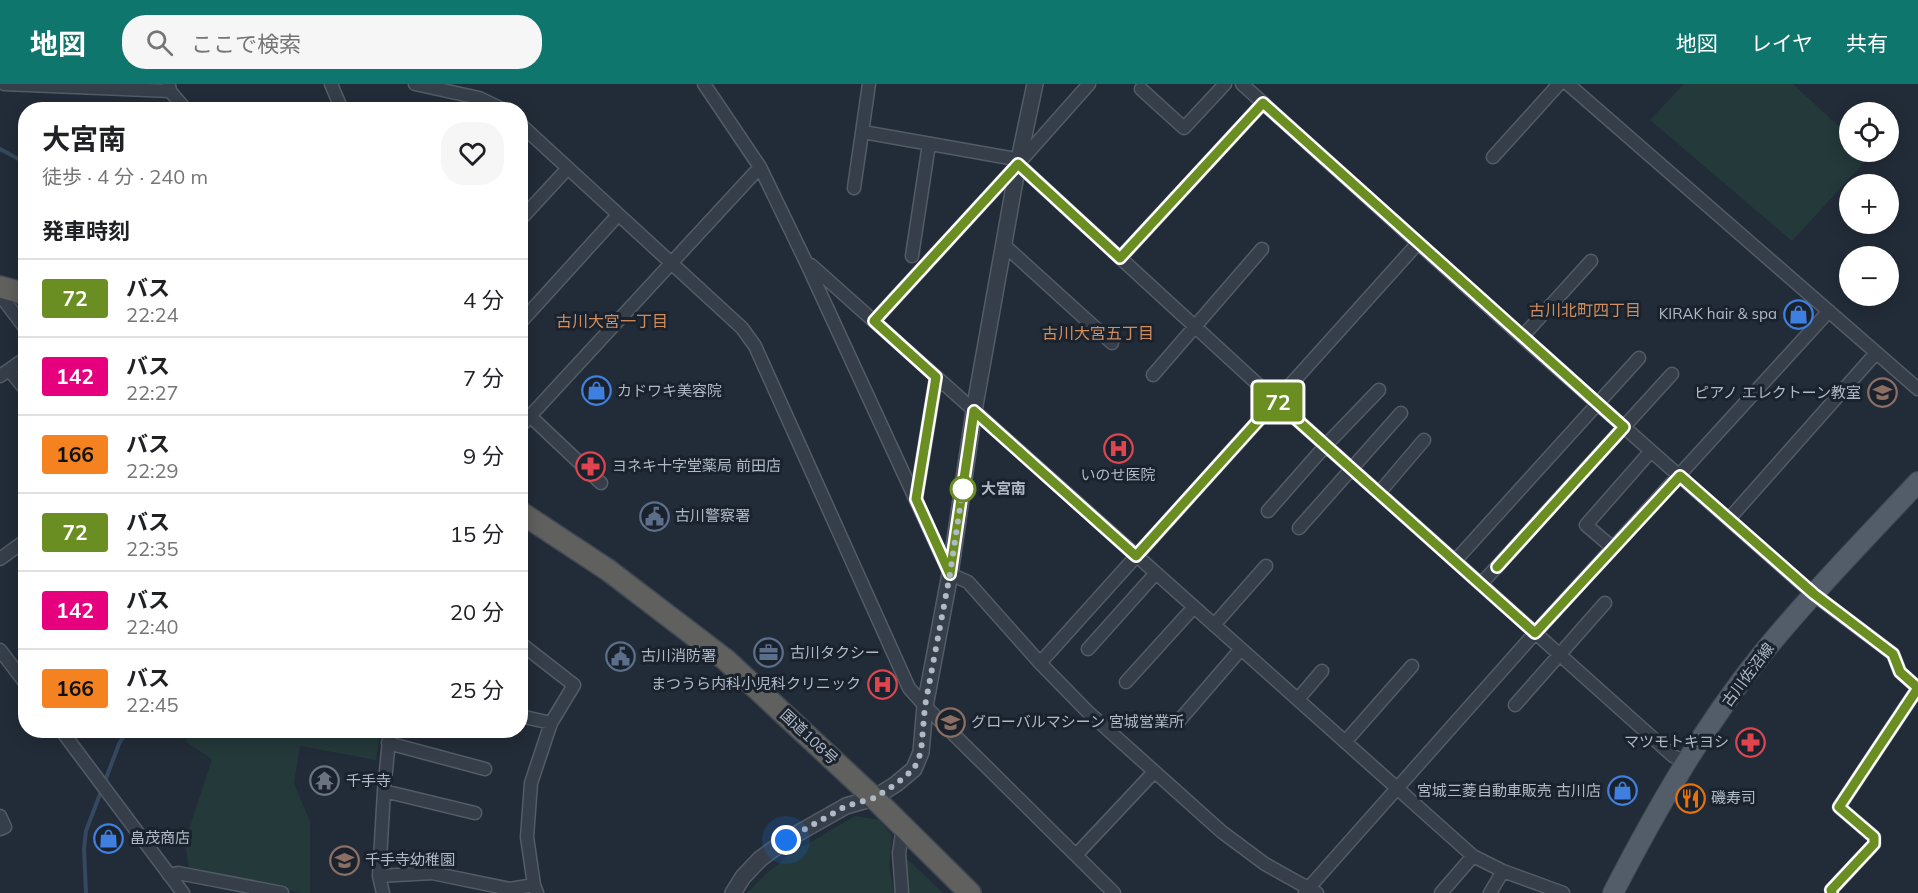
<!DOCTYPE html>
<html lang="ja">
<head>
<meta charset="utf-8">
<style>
  body { margin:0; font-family:Mulish,"Noto Sans JP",sans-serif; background:#f6f6f6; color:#202124; height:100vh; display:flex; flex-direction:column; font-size:22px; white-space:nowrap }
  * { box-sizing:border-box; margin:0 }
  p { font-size:20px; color:#757577 }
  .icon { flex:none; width:33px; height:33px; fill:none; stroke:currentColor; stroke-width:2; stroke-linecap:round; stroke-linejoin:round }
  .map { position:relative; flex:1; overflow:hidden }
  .details { position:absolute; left:18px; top:18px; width:510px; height:636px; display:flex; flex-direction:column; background:#fff; border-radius:24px; box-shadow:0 3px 15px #0003 }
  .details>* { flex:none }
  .badge { padding:0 12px; border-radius:4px; font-size:21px; line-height:39px }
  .buttons { position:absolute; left:1839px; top:18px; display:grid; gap:12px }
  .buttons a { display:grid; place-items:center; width:60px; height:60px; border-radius:50%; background:#fff; box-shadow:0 3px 15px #0003; font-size:30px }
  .you { position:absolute; width:30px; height:30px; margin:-15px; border:4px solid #fff; border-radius:50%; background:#1a73e8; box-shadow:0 0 0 9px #1a73e833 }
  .map>.badge { position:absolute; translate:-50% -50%; box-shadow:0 0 0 3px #fff }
  h2 { padding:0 24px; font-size:22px; line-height:54px }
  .round { display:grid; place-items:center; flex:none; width:63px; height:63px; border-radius:24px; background:#f6f6f6 }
  .head { display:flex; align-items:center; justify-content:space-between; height:102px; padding:0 24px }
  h1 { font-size:28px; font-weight:700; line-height:45px }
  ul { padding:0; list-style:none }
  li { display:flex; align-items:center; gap:18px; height:78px; padding:0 24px; border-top:2px solid #e0e0e0 }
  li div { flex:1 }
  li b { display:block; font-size:22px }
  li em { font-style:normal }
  li .badge { min-width:66px; font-weight:700; text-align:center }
  header { display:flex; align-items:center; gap:36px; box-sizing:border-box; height:84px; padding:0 30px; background:#0f766e; color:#fff }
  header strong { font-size:28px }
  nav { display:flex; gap:33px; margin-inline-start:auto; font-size:21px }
  .search { width:420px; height:54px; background:#f6f6f6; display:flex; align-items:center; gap:15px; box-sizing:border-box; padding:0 21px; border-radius:24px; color:#757577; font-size:22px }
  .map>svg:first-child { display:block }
  .green { fill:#24393a }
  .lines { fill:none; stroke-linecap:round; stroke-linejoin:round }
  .stream { stroke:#36485f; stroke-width:4 }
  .minor-casing { stroke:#535c66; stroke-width:15 }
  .tertiary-casing { stroke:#535c66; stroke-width:18 }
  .primary-casing { stroke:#3e4752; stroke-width:22 }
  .trunk-casing { stroke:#404953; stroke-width:24 }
  .minor { stroke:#353e49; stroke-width:12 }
  .tertiary { stroke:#353e49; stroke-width:15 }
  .primary { stroke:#535d69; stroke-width:20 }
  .trunk { stroke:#60605e; stroke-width:21 }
  .line-casing { stroke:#fff; stroke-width:14 }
  .line { stroke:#6b8e23; stroke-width:9 }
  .walk { stroke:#b0b9c5; stroke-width:6; stroke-dasharray:0 10.8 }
  .stop-dot { fill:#fff; stroke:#6b8e23; stroke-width:3 }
  .labels { text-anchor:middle; stroke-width:6; stroke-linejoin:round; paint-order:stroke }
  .poi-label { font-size:15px; fill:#b0b9c5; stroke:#1a232d; text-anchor:start }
  .stop-label { font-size:15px; font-weight:bold; fill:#b0b9c5; stroke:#1a232d; text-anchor:start }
  .street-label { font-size:15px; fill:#b0b9c5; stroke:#1a232d }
  .neighbourhood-label { font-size:16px; fill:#d08d5f; stroke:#1a232d }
</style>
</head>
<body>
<header>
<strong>地図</strong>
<div class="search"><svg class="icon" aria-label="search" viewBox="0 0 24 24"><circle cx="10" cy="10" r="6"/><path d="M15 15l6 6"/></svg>ここで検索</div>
<nav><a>地図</a><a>レイヤ</a><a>共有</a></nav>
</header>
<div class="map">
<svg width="1918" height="809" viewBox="0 0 1918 809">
  <rect width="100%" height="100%" fill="#222c38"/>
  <path class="green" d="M1684 0H1793L1849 52 1850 68H1866L1870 72 1792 157 1650 36Z
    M189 647H380L376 676 300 662 294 699 310 738V809H301L189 784 185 758 212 675 186 658Z
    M855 732 879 736 892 751 889 783 895 809H747L766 790 789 771Z
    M902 770 943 809H906Z"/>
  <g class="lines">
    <path class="stream" d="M0 65 26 79
      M86 809 84 765 86 747 119 660 127 646"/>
    <defs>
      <path id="minor" d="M4 0 170 7
        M331 0 342 26
        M415 0 479 14 504 26
        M704 0 760 83 805 176 950 490 968 498 1040 579 1088 628 1222 748 1265 780 1317 809
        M1242 0 1522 253 1813 510 1893 570 1900 588 1918 604
        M1568 0 1918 305
        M169 1 170 7 186 26
        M1141 5 1184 44 1225 0
        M520 40 742 244 755 262 909 604 925 622 1114 809
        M863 48 1010 74 1018 80 1276 317 1673 672 1686 678
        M1493 73 1559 0
        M854 104 869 0
        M520 136 568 84
        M1004 161 1112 259
        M912 172 929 60
        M1120 174 1263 19
        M811 181 1473 772 1503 787 1563 809
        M0 211 26 245
        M874 237 1018 80 1089 0
        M520 239 618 131
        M1522 253 1591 177
        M9 286 26 306
        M1153 291 1262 165
        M0 292 26 274
        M530 332 601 399
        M520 343 760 83
        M1379 409 1424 356
        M916 415 936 293
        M1268 427 1326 361 1379 306
        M1729 435 1876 269
        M1299 444 1401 329
        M1613 464 1586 441 1651 367
        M0 475 26 456
        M1455 477 1639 274
        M1481 500 1672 290
        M1214 541 1266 482
        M520 559 574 601 551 639 531 699 527 753 534 801
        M1088 565 1156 489
        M0 566 26 600
        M1040 579 1418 159
        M1126 598 1194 523
        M1298 615 1322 587
        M1515 621 1605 519
        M520 632 551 639
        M1178 638 1241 565
        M61 646 183 809
        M1345 658 1412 582
        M388 659 485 685
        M384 707 475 729
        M0 732 5 743 0 745
        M1076 771 1154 688
        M169 791 178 789 282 809
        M379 792 432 789 510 805 534 801 537 809
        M1305 808 1535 549 1829 227
        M383 809 379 792 384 707 390 646
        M902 809 899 769 903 743
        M1441 809 1473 772
        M1490 809 1503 787
        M1832 809 1831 806 1874 760V753L1839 723 1918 604"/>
      <path id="tertiary" d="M733 809 743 793 760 775 786 756 846 722 874 714 896 700 914 685 921 668 925 622 950 490 974 327 1018 80 1035 0"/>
      <path id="primary" d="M1613 809C1656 726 1703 643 1762 570 1811 510 1865 455 1918 398"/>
      <path id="trunk" d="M0 203 26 210
        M520 428 608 486 726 576 874 714 970 809"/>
    </defs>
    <use href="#minor" class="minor-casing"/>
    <use href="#tertiary" class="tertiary-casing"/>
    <use href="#primary" class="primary-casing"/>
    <use href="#trunk" class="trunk-casing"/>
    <use href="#minor" class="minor"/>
    <use href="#tertiary" class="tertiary"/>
    <use href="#primary" class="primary"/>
    <use href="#trunk" class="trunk"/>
  </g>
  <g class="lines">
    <defs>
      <path id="line" d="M1497 483 1624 343 1263 19 1120 174 1018 80 874 237 936 293 916 415 950 490 974 327 1136 472 1276 317 1535 549 1680 392 1814 510 1893 570 1900 588 1918 604 1839 723 1874 753V760L1831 806 1832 809"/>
    </defs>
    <use href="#line" class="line-casing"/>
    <use href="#line" class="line"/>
    <path class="walk" d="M786 756 846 722 874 714 896 700 914 685 921 668 925 622 950 490 964 397 963 405"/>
  </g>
  <defs>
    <symbol id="shop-ring" viewBox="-11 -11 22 22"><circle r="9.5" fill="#1a232d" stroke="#3f7fe0" stroke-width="1.5"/><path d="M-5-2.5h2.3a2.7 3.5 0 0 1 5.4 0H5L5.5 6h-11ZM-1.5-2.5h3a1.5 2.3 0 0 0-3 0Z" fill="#3f7fe0"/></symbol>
    <symbol id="school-ring" viewBox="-11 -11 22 22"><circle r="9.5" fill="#1a232d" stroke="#8d6e63" stroke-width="1.5"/><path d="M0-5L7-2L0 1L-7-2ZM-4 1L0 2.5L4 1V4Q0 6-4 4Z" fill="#8d6e63"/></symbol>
    <symbol id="hospital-ring" viewBox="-11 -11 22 22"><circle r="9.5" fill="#1a232d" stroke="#e0444e" stroke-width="1.5"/><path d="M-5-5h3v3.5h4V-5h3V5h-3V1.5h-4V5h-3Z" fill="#e0444e"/></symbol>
    <symbol id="pharmacy-ring" viewBox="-11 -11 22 22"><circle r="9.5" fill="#1a232d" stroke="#e0444e" stroke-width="1.5"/><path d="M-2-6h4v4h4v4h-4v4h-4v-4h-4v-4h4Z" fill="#e0444e"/></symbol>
    <symbol id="civic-ring" viewBox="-11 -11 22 22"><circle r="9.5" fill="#1a232d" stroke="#5c6f8a" stroke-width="1.5"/><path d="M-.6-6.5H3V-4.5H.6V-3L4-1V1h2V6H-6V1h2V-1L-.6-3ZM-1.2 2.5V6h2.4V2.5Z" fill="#5c6f8a"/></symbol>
    <symbol id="office-ring" viewBox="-11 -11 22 22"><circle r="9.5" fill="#1a232d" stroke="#5c6f8a" stroke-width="1.5"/><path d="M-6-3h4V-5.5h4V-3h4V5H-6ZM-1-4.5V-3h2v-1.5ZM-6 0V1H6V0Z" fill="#5c6f8a"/></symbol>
    <symbol id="temple-ring" viewBox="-11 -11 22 22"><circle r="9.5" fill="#1a232d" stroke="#6b7280" stroke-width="1.5"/><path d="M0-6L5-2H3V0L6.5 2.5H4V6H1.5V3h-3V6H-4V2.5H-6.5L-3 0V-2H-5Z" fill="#6b7280"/></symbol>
    <symbol id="restaurant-ring" viewBox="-11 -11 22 22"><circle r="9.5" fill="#1a232d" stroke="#e8710a" stroke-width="1.5"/><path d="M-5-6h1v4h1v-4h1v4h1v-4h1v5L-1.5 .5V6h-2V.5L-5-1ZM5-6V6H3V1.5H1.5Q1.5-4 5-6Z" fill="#e8710a"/></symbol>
  </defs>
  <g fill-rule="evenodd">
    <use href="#shop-ring" x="1782" y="214" width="33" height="33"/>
    <use href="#shop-ring" x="580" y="290" width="33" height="33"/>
    <use href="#school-ring" x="1866" y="292" width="33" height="33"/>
    <use href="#hospital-ring" x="1102" y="348" width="33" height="33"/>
    <use href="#pharmacy-ring" x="574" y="366" width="33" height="33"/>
    <use href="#civic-ring" x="638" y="416" width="33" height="33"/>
    <use href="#office-ring" x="752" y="552" width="33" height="33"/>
    <use href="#civic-ring" x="604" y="556" width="33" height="33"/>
    <use href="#hospital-ring" x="866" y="584" width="33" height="33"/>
    <use href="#school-ring" x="934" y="622" width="33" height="33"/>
    <use href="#pharmacy-ring" x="1734" y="642" width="33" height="33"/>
    <use href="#temple-ring" x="308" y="680" width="33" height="33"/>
    <use href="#shop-ring" x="1606" y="690" width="33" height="33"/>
    <use href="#restaurant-ring" x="1674" y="698" width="33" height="33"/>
    <use href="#shop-ring" x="92" y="738" width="33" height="33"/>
    <use href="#school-ring" x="328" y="760" width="33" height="33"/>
  </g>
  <circle class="stop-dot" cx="963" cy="405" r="12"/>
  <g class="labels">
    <g class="poi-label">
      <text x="1777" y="235" text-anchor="end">KIRAK hair &amp; spa</text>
      <text x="617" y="312">カドワキ美容院</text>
      <text x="1861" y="314" text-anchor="end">ピアノ エレクトーン教室</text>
      <text x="612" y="387">ヨネキ十字堂薬局 前田店</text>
      <text x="1118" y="396" text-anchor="middle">いのせ医院</text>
      <text x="675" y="437">古川警察署</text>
      <text x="790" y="574">古川タクシー</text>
      <text x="641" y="577">古川消防署</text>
      <text x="861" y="605" text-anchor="end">まつうら内科小児科クリニック</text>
      <text x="971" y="643">グローバルマシーン 宮城営業所</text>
      <text x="1729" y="663" text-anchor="end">マツモトキヨシ</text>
      <text x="346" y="702">千手寺</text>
      <text x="1601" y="712" text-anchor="end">宮城三菱自動車販売 古川店</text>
      <text x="1711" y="719">磯寿司</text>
      <text x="130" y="759">畠茂商店</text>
      <text x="365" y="781">千手寺幼稚園</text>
    </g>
    <g class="stop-label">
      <text x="981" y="410">大宮南</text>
    </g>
    <g class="street-label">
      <text transform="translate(1748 591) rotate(-53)" y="5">古川佐沼線</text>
      <text transform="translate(809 653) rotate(43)" y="5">国道108号</text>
    </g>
    <g class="neighbourhood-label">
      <text x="1585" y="232">古川北町四丁目</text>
      <text x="612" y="243">古川大宮一丁目</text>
      <text x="1098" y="255">古川大宮五丁目</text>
    </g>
  </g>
</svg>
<div class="buttons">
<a><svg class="icon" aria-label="locate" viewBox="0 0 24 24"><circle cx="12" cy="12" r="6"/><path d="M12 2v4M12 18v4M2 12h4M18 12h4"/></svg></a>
<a>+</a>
<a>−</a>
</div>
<div class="you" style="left:786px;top:756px"></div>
<b class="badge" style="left:1278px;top:318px;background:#6b8e23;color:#fff">72</b>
<section class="details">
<div class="head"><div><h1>大宮南</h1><p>徒歩 · 4 分 · 240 m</p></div><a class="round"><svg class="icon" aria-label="heart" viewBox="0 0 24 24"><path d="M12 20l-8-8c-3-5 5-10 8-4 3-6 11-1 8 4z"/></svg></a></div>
<h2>発車時刻</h2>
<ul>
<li><span class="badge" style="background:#6b8e23;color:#fff">72</span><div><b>バス</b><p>22:24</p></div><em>4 分</em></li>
<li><span class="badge" style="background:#e6007e;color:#fff">142</span><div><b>バス</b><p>22:27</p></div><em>7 分</em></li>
<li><span class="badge" style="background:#f58220;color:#111">166</span><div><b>バス</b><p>22:29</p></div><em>9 分</em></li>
<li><span class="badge" style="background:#6b8e23;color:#fff">72</span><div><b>バス</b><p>22:35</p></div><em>15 分</em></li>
<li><span class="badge" style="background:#e6007e;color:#fff">142</span><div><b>バス</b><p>22:40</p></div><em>20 分</em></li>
<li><span class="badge" style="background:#f58220;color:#111">166</span><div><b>バス</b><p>22:45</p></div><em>25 分</em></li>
</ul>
</section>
</div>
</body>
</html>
